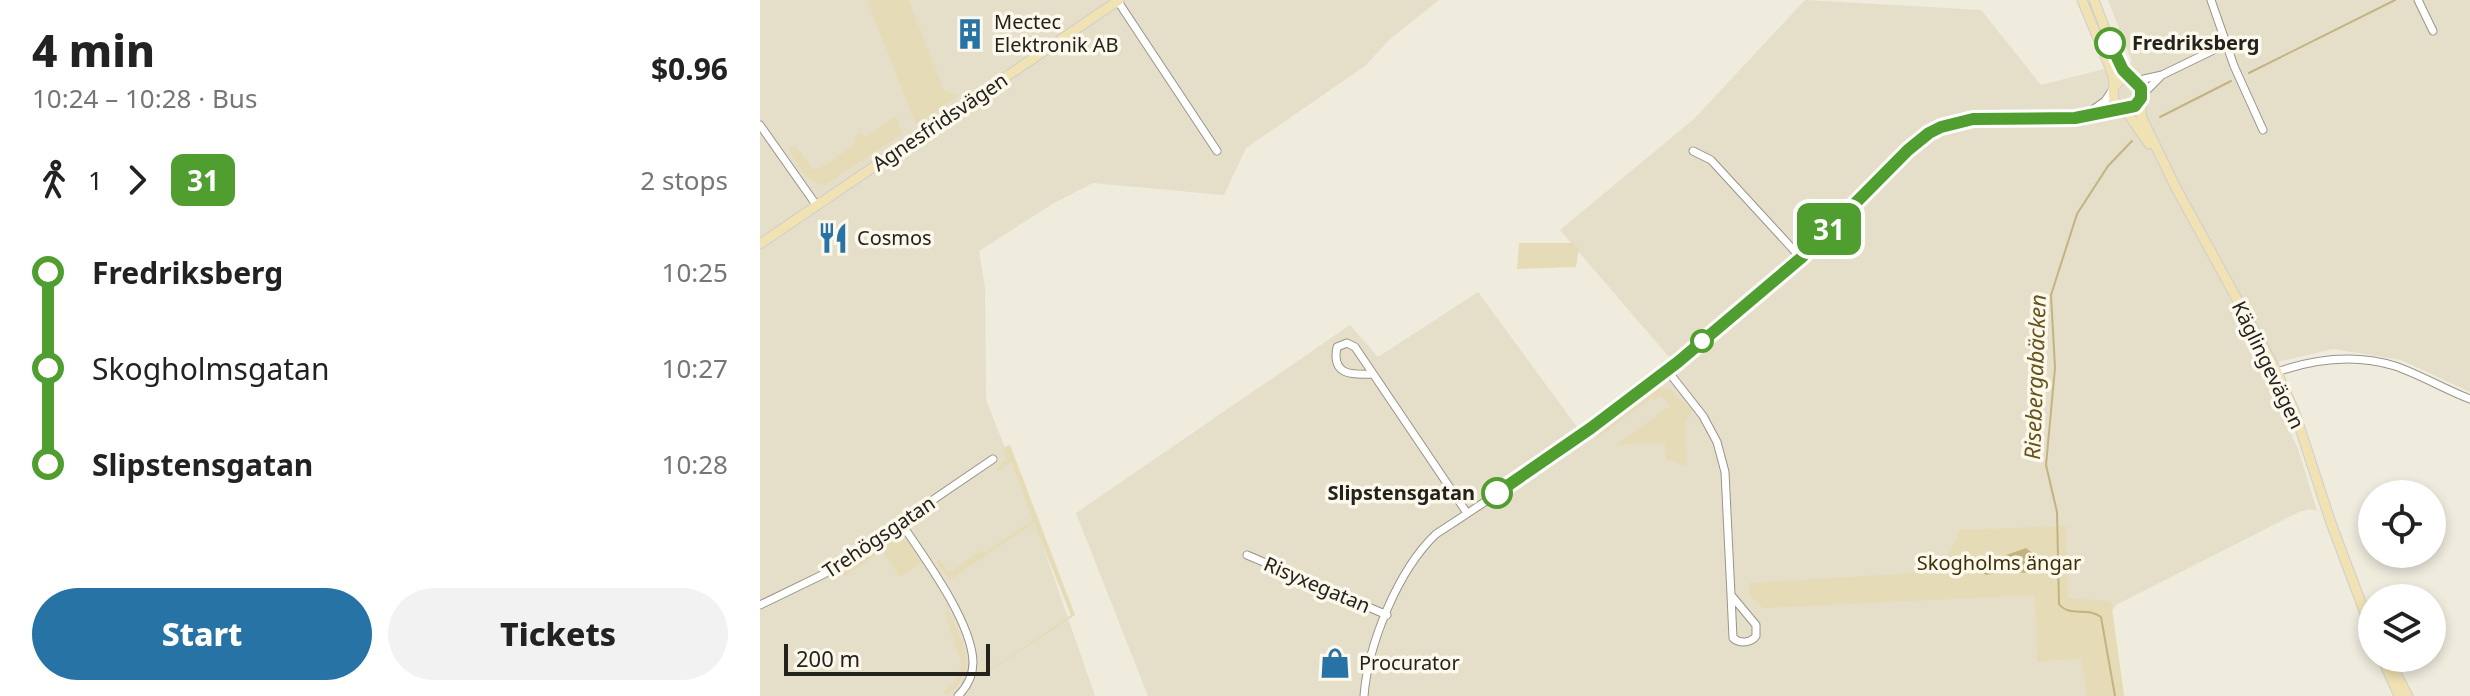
<!DOCTYPE html>
<html lang="en">
<head>
<meta charset="utf-8">
<style>
  body { margin:0; font-family:"Noto Sans",sans-serif; background:#f2f2f2; color:#222; height:100vh; display:flex; flex-direction:column; font-size:30px; white-space:nowrap }
  * { box-sizing:border-box; margin:0 }
  p { font-size:26px; color:#767676 }
  .icon { flex:none; width:44px; height:44px; fill:none; stroke:currentColor; stroke-width:2; stroke-linecap:round; stroke-linejoin:round }
  .map { position:relative; flex:1; overflow:hidden }
  .panel { display:flex; flex-direction:column; background:#fff; width:760px }
  .panel>* { flex:none }
  .badge { padding:0 16px; border-radius:12px; font-size:28px; line-height:52px }
  .fabs { position:absolute; left:1598px; top:480px; display:grid; gap:16px }
  .fabs a { display:grid; place-items:center; width:88px; height:88px; border-radius:50%; background:#fff; box-shadow:0 4px 12px #0003; font-size:40px }
  .scale { position:absolute; left:24px; bottom:20px; width:206px; box-sizing:border-box; padding-left:8px; border:4px solid #24221d; border-top:0; font-size:22px; line-height:28px; white-space:nowrap; color:#24221d; -webkit-text-stroke:6px #fcf8eb; paint-order:stroke }
  .map>.badge { position:absolute; translate:-50% -50%; box-shadow:0 0 0 4px #fff }
  .legs { display:flex; align-items:center; gap:12px; height:88px; padding:0 32px; font-size:26px }
  .legs p { margin-inline-start:auto }
  .summary { display:flex; align-items:center; justify-content:space-between; height:136px; padding:0 32px }
  h1 { font-size:44px; font-weight:800; line-height:60px }
  .button { display:flex; gap:16px; margin-top:auto; padding:16px 32px }
  .button a { flex:1; height:92px; border-radius:48px; background:#2773a6; color:#fff; font-size:32px; font-weight:800; line-height:92px; text-align:center }
  .button a+a { background:#f2f2f2; color:#222 }
  ul { padding:0 32px; list-style:none }
  li { display:flex; align-items:center; gap:28px; height:96px; font-size:30px }
  li i { display:grid; place-items:center; width:12px; height:100%; margin:0 10px; background:currentColor }
  li i::after { content:''; width:20px; height:20px; margin:-10px; border:6px solid; border-radius:50%; background:#fff }
  li p { margin-inline-start:auto }
  li:first-child i { background:linear-gradient(#0000 50%,currentColor 0) }
  li:last-child i { background:linear-gradient(currentColor 50%,#0000 0) }
  main { display:flex; flex:1; min-height:0 }
  .map>svg:first-child { display:block }
  .built { fill:#e5dec9 }
  .green { fill:#e6dbb7 }
  .water { fill:#c3b381 }
  .lines { fill:none; stroke-linecap:round; stroke-linejoin:round }
  .stream { stroke:#c3b381; stroke-width:2 }
  .minor-casing { stroke:#989488; stroke-width:9 }
  .major-casing { stroke:#cfcecd; stroke-width:11 }
  .minor { stroke:#fff; stroke-width:7 }
  .major { stroke:#f1e2b3; stroke-width:9 }
  .line-1-casing { stroke:#fff; stroke-width:18 }
  .line-1 { stroke:#509e2f; stroke-width:12 }
  .stop-1-dot { fill:#fff; stroke:#509e2f; stroke-width:4 }
  .labels { text-anchor:middle; stroke-width:7; stroke-linejoin:round; paint-order:stroke }
  .poi-label { font-size:20px; fill:#24221d; stroke:#fcf8eb; text-anchor:start }
  .stop-label { font-size:20px; font-weight:bold; fill:#24221d; stroke:#fcf8eb; text-anchor:start }
  .street-label { font-size:20px; fill:#24221d; stroke:#fcf8eb }
  .park-label { font-size:20px; fill:#3d3107; stroke:#fcf8eb }
  .water-label { font-size:22px; font-style:italic; fill:#66541a; stroke:#fcf8eb }
</style>
</head>
<body>
<main>
<section class="panel">
<div class="summary"><div><h1>4 min</h1><p>10:24 – 10:28 · Bus</p></div><b>$0.96</b></div>
<div class="legs"><svg class="icon" aria-label="walk" viewBox="0 0 24 24"><circle cx="13" cy="4" r="2"/><path d="M13 8l-2 6 4 7M11 14l-3 7M7 12l3-4h3l4 4"/></svg>1<svg class="icon" aria-label="forward" viewBox="0 0 24 24"><path d="M9 5l7 7-7 7"/></svg><b class="badge" style="background:#509e2f;color:#fff">31</b><p>2 stops</p></div>
<ul>
<li><i style="color:#509e2f"></i><b>Fredriksberg</b><p>10:25</p></li>
<li><i style="color:#509e2f"></i><span>Skogholmsgatan</span><p>10:27</p></li>
<li><i style="color:#509e2f"></i><b>Slipstensgatan</b><p>10:28</p></li>
</ul>
<div class="button"><a>Start</a><a>Tickets</a></div>
</section>
<div class="map">
<svg width="1710" height="696" viewBox="0 0 1710 696">
  <rect width="100%" height="100%" fill="#efebdd"/>
  <path class="built" d="M0 0H679L630 39 605 66 486 148 464 195 333 183 294 203 219 251 225 288 226 400 275 523 335 696H0Z
    M1045 0 1221 10 1281 85 1372 62 1348 0H1710V392L1641 360 1573 349 1500 366 1538 449 1557 511 1549 509 1539 512 1356 605 1352 611 1353 619 1364 696H388L316 513 590 325 618 357 718 292 817 427 909 357 800 230 934 119Z"/>
  <path class="green" d="M107 0H149L184 91 200 95 156 124Z
    M136 116 142 134 65 185C46 184 37 163 28 149L35 145 53 170 64 166 96 143 93 138 101 132 105 137Z
    M759 243H814L819 249 816 267 757 269Z
    M898 387 911 390 932 410 925 424 927 466 906 459 905 443 856 445 910 406 901 395 894 401 891 398 838 438 836 435Z
    M250 445 315 615 222 676H218L219 672 229 667 231 669 311 615 274 523 190 580 176 562 180 559 187 570 191 572 221 550 224 553 273 520 251 462 238 471 236 468 247 459 243 448Z
    M1306 526 1308 598 1351 601 1364 696H1327L1321 658 1277 662 1275 595 1003 608 989 596V583L1172 572C1184 562 1196 545 1199 530Z
    M135 537 145 539 162 562 140 577 122 551 85 576 81 573Z
    M188 610C202 642 222 669 187 695L184 691 195 682 202 665 185 613Z"/>
  <path class="water" d="M1266 548 1276 556 1277 569 1273 573 1244 572 1226 575 1215 567 1213 562 1232 560Z"/>
  <g class="lines">
    <path class="stream" d="M1489 73 1635 0
      M1400 117 1471 81
      M1355 696 1341 617C1327 606 1310 618 1299 604L1297 512 1286 465 1295 368 1291 295 1317 214 1348 166 1372 141"/>
    <defs>
      <path id="minor" d="M357 0 457 151
        M1451 0 1474 66 1503 130
        M1658 0 1673 31
        M1375 81 1402 75 1466 44
        M1382 95 1400 77
        M1328 113 1345 101 1353 89
        M0 125 57 206
        M933 151 951 160 1041 258
        M907 370 943 416 957 442 965 472 971 595 996 625V636C991 643 980 644 973 638L971 595
        M1517 372C1554 359 1596 354 1635 366 1661 375 1684 389 1710 399
        M613 374C593 375 571 376 577 347L587 343 595 347 707 513
        M141 523C164 557 212 622 213 662 213 675 207 687 198 696
        M487 555 627 615
        M0 605 64 574 233 459
        M604 696C608 644 638 570 676 534 804 451 930 361 1041 257 1082 219 1117 177 1158 140 1205 110 1259 120 1312 118 1329 117 1345 109 1361 107"/>
      <path id="major" d="M1322 0 1353 75 1354 85
        M1334 0 1357 60 1371 79
        M1381 98 1375 106 1361 107 1354 101 1353 89 1359 81 1367 78 1375 81 1381 88V116L1416 188 1517 372 1535 413 1571 523 1612 632
        M1364 108 1389 144
        M0 244 359 0
        M1622 658 1639 696
        M1628 658 1648 696"/>
    </defs>
    <use href="#minor" class="minor-casing"/>
    <use href="#major" class="major-casing"/>
    <use href="#minor" class="minor"/>
    <use href="#major" class="major"/>
  </g>
  <g class="lines">
    <defs>
      <path id="line-1" d="M737 493 831 428 918 362 1041 258 1148 150 1169 133 1181 127 1213 119 1315 118 1375 106 1381 98V88L1363 70 1350 43"/>
    </defs>
    <use href="#line-1" class="line-1-casing"/>
    <use href="#line-1" class="line-1"/>
  </g>
  <defs>
    <symbol id="building-bare" viewBox="-9 -9 18 18"><path d="M-4-6H4V6H1V3H-1V6H-4ZM-2.5-4.3h1.7v1.8h-1.7ZM.8-4.3h1.7v1.8H.8ZM-2.5-1h1.7V.8h-1.7ZM.8-1h1.7V.8H.8Z" fill="#2773a6" stroke="#fcf8eb" stroke-width="2.5" paint-order="stroke"/></symbol>
    <symbol id="restaurant-bare" viewBox="-9 -9 18 18"><path d="M-5-6h1v4h1v-4h1v4h1v-4h1v5L-1.5 .5V6h-2V.5L-5-1ZM5-6V6H3V1.5H1.5Q1.5-4 5-6Z" fill="#2773a6" stroke="#fcf8eb" stroke-width="2.5" paint-order="stroke"/></symbol>
    <symbol id="shop-bare" viewBox="-9 -9 18 18"><path d="M-5-2.5h2.3a2.7 3.5 0 0 1 5.4 0H5L5.5 6h-11ZM-1.5-2.5h3a1.5 2.3 0 0 0-3 0Z" fill="#2773a6" stroke="#fcf8eb" stroke-width="2.5" paint-order="stroke"/></symbol>
  </defs>
  <g fill-rule="evenodd">
    <use href="#building-bare" x="188" y="12" width="44" height="44"/>
    <use href="#restaurant-bare" x="51" y="216" width="44" height="44"/>
    <use href="#shop-bare" x="553" y="641" width="44" height="44"/>
  </g>
  <g class="stop-1-dot">
    <circle cx="1350" cy="43" r="14"/>
    <circle cx="942" cy="341" r="10"/>
    <circle cx="737" cy="493" r="14"/>
  </g>
  <g class="labels">
    <g class="poi-label">
      <text x="234" y="29">Mectec<tspan x="234" dy="23">Elektronik AB</tspan></text>
      <text x="97" y="245">Cosmos</text>
      <text x="599" y="670">Procurator</text>
    </g>
    <g class="stop-label">
      <text x="1372" y="50">Fredriksberg</text>
      <text x="715" y="500" text-anchor="end">Slipstensgatan</text>
    </g>
    <g class="street-label">
      <text transform="translate(180 122) rotate(-34)" y="7">Agnesfridsvägen</text>
      <text transform="translate(1508 365) rotate(64)" y="7">Käglingevägen</text>
      <text transform="translate(119 537) rotate(-34)" y="7">Trehögsgatan</text>
      <text transform="translate(557 585) rotate(23)" y="7">Risyxegatan</text>
    </g>
    <g class="park-label">
      <text x="1239" y="570">Skogholms ängar</text>
    </g>
    <g class="water-label">
      <text transform="translate(1275 377) rotate(-88)" y="8">Risebergabäcken</text>
    </g>
  </g>
</svg>
<div class="fabs">
<a><svg class="icon" aria-label="locate" viewBox="0 0 24 24"><circle cx="12" cy="12" r="6"/><path d="M12 2v4M12 18v4M2 12h4M18 12h4"/></svg></a>
<a><svg class="icon" aria-label="layers" viewBox="0 0 24 24"><path d="M12 4l9 5-9 5-9-5zM3 14l9 5 9-5"/></svg></a>
</div>
<div class="scale">200 m</div>
<b class="badge" style="left:1069px;top:229px;background:#509e2f;color:#fff">31</b>
</div>
</main>
</body>
</html>
